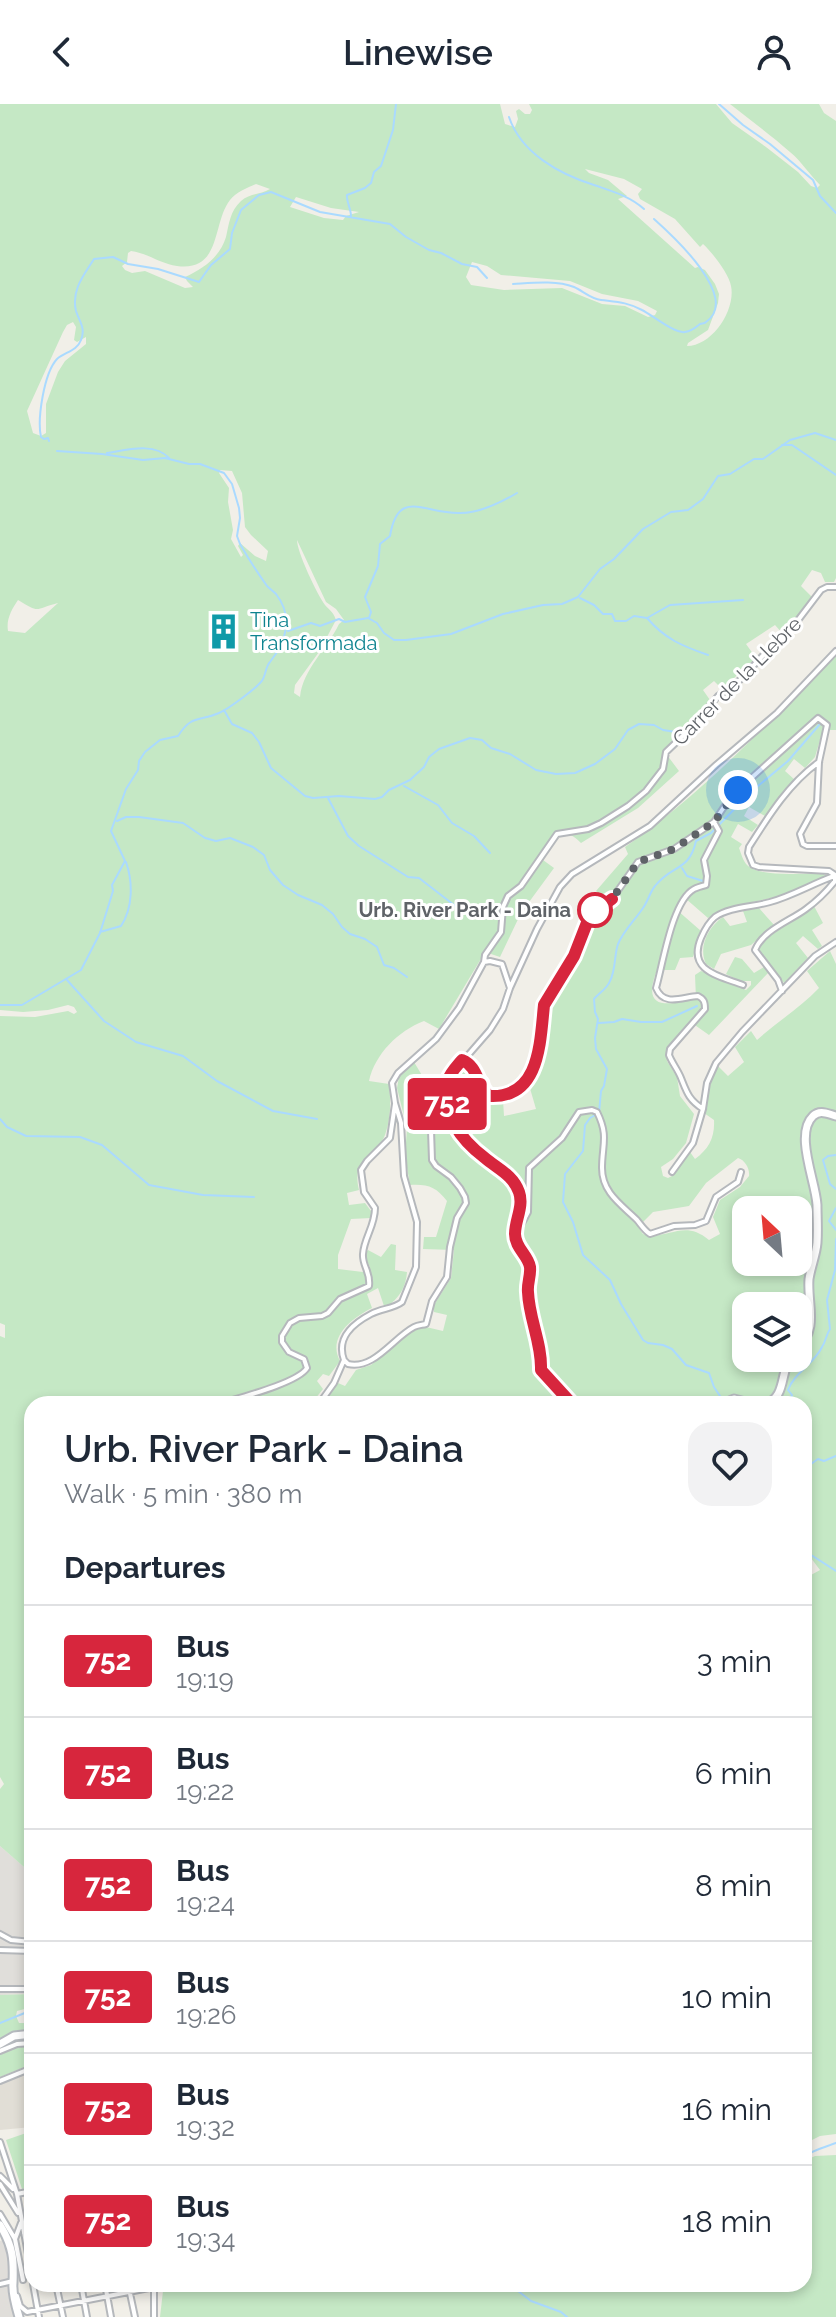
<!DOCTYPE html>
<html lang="en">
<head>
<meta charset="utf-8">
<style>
  body { margin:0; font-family:Raleway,sans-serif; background:#f2f2f3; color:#1f2937; height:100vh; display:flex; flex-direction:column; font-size:30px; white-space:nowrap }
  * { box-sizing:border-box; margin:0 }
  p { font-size:26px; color:#747a83 }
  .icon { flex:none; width:44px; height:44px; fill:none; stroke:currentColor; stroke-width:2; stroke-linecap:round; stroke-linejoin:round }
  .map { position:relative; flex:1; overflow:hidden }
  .panel { position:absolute; left:24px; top:1292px; width:788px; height:896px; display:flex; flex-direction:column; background:#fff; border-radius:24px; box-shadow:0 4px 12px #0003 }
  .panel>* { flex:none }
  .badge { padding:0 16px; border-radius:6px; font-size:28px; line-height:52px }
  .needle { width:52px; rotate:334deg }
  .buttons { position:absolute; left:732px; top:1092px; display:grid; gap:16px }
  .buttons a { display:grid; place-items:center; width:80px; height:80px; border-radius:16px; background:#fff; box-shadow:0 4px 12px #0003; font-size:40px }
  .you { position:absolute; width:40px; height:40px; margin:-20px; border:6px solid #fff; border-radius:50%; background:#1a73e8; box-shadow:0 0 0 12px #1a73e833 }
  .map>.badge { position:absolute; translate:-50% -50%; box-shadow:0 0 0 4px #fff }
  h2 { padding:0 40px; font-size:30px; line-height:72px }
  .round { display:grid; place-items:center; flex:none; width:84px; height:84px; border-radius:24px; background:#f2f2f3 }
  .head { display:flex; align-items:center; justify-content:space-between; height:136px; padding:0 40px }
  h1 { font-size:38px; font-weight:600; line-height:60px }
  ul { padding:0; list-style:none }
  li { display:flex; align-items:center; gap:24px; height:112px; padding:0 40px; border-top:2px solid #e0e1e3 }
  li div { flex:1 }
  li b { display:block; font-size:30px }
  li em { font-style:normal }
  li .badge { min-width:88px; font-weight:700; text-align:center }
  header { display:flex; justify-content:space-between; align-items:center; height:104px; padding:0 40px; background:#fff; font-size:36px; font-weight:600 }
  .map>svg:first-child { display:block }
  .industrial { fill:#e0deda }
  .education { fill:#e1ded6 }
  .green { fill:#c5e8c5; fill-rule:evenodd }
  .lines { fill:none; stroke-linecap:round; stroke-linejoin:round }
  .stream { stroke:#aadaff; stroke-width:2 }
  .street-casing { stroke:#b5b8bc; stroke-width:8 }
  .secondary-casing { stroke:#b6babf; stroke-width:11 }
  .street { stroke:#fff; stroke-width:4 }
  .secondary { stroke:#fff; stroke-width:7 }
  .line-casing { stroke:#fff; stroke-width:18 }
  .line { stroke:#d7263d; stroke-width:12 }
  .walk { stroke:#5f6368; stroke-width:8; stroke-dasharray:0 14.4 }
  .stop-dot { fill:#fff; stroke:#d7263d; stroke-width:4 }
  .labels { text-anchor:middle; stroke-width:6; stroke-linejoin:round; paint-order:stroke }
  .culture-label { font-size:20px; fill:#0d838f; stroke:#fff; text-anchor:start }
  .street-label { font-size:20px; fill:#5f6368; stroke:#fff }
  .stop-label { font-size:20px; font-weight:bold; fill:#5f6368; stroke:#fff; text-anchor:end }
</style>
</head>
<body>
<header><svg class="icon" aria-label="back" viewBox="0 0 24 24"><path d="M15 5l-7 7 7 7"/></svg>Linewise<svg class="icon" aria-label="person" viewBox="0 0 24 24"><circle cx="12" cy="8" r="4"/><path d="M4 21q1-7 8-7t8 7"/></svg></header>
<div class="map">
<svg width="836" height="2213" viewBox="0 0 836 2213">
  <rect width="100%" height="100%" fill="#f1efe8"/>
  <path class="industrial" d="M0 1742 32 1770V1890L0 1891Z
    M6 2135 10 2175 18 2213H0V2137Z"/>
  <path class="education" d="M32 1967V2023L0 2026V1979Z"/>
  <path class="green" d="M0 0H500L505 20 515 23 518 15 516 7 519 5 525 10H530L532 6 529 0H716L732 19 766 43 798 68 811 82 817 84 820 81C809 70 802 58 790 48 771 31 750 16 730 0H819L824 9 836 17V474L834 478H825L821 469 812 466 801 482 813 494 783 530 775 521 746 540 756 554 722 585 714 577 703 586 710 596 664 647 679 667 638 704 581 739C573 731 568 728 556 732L543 756 554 764 521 809 500 853 485 848 439 925 424 917C398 927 375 950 369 977L389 980C391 997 391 1014 385 1031 375 1055 351 1054 359 1086L347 1089 349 1101 365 1099 371 1107V1114L351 1115 338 1151V1165L363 1168 370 1163 364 1151 368 1146 381 1153 391 1140 396 1141 395 1166 407 1168C406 1183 399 1195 386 1203L384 1202 378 1184 367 1190 372 1204C352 1214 327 1233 340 1257L329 1272 323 1270 317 1277 323 1285 315 1295 306 1300H32V1770L0 1742V1685L4 1680 0 1673V1232L5 1234V1221L0 1219V912L35 913 68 907 74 910 77 908 74 903 68 901 48 906 23 908 0 906ZM585 65 624 75 642 85 638 90 640 95 675 115 700 143 703 140C712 148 729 170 731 182 736 206 712 242 687 242L688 239 708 226 718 199 719 190 715 180 705 166 698 163 695 164 618 95 627 92 608 76 589 69ZM256 80 270 85C260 91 250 89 241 97 230 107 229 120 226 133 220 153 203 165 185 173L187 177 193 183 185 184 145 167 132 169 125 166 122 162 127 158 128 149 131 147C147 149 161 160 177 162 222 168 212 119 230 96 236 88 247 84 256 80ZM296 93 331 104 359 108 346 112 343 116 324 114 290 103ZM472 158 487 162 501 171 570 177 602 190 638 197 657 207 655 211 648 213 625 202 602 200 562 184 504 186 471 181 466 173ZM73 218 76 223 74 236 77 238 86 233V240L65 257 58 268 46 300V329L41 332 33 329 27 307 63 228 67 221ZM220 366 232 367 242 389 245 423 251 431 268 447 266 457 255 452 240 439 238 442 243 451 241 453 231 435 233 426 228 398 229 384 219 369ZM297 436 326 498 336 505 344 516 339 520C327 545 303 565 300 593L294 589 295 581 319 548 336 516C333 507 330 507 325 501 317 490 297 448 297 436ZM18 496C41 510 34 505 58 499L25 529 8 527C6 515 12 505 18 496Z
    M836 550V626H823L815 653 805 664 794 655 785 667 795 676 765 712 749 703 744 712 758 721 752 728 738 720 731 733 742 740 739 744C741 749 743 757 747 761 760 774 805 769 823 769L826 772 780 792 730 803 708 814 685 794 677 806 701 827 693 853 680 854 675 866H657C641 907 667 901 696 895L695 871 701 867 746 886 751 881V877H740L726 870 735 853 742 855 754 869 764 863 769 868 709 931 692 919 678 931 666 946 667 957 677 973 680 992 694 1010 686 1039 673 1055 661 1063 663 1072 668 1074 674 1071 677 1063 690 1048 695 1055C709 1045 715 1033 714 1016L704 1009 710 977 718 962 728 972 744 958 735 943 751 927 757 936C778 917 800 904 819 884L807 867 830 847 836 860V2030L820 2032 804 2040V1469L811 1471 820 1466 811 1454 804 1451V1300H324L338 1279 345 1282 356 1266 371 1261 414 1226 426 1223 443 1227 447 1211 434 1208V1201L451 1174 454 1146 423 1145 424 1133H436L447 1097C436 1083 428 1080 410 1081L405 1052 407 1024 397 984 399 973 414 958 423 973 415 992 426 994 433 985 444 978 447 968 455 958 470 965 477 987 472 1002 486 1009 490 998 503 996 504 1012 536 1005 529 981 540 958 548 899 565 875 595 811 611 801 596 787 628 750 625 743C702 690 771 617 836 550ZM738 1054C745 1056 750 1065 749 1072L740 1083 720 1096 713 1113 720 1130 709 1136C683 1114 668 1137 643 1130L638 1123 653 1108 689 1102 706 1079ZM746 1106H798V1158H746ZM746 1202H798V1254H746Z
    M814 802 823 819 812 826 822 842 818 845 803 832 796 839 808 854 784 879 758 845 767 834Z
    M759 804 774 821 751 841 721 850 714 865 706 860C698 843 708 823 723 813L730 822 747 818 743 807Z
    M32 1890V1903L17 1907 16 1912 19 1919H32V1937L23 1935 0 1944V1891Z
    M17 1943H32V1960L0 1973V1951Z
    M32 2027V2082L22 2085 6 2036Z
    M836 2051V2213H160L163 2187 176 2180H804V2057L815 2052Z"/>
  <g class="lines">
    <path class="stream" d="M719 0 743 21 770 40 813 76 820 92 836 109
      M509 13C521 49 559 70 594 81 611 87 630 92 644 105
      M351 112C351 105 346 96 347 91L365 84 371 79 374 68 381 62 393 26 396 0
      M513 180C531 179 556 176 574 183 583 187 591 195 601 196 617 198 627 198 642 206 652 211 675 230 685 228 692 227 695 224 700 220 702 219 704 220 706 218 741 194 673 132 654 115
      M49 337 48 334 44 335 41 333C37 315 44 269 57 255 65 248 77 247 81 236 86 224 79 217 76 207 71 186 84 171 94 155L113 153 128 160 158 165 199 178 211 161 230 145 232 129 241 106 259 91 271 88 320 108 390 120 406 133 429 146 441 149 462 160 477 163 487 174
      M782 341H792L836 371
      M107 349C127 346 154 338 169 354
      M580 494 594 501 603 510H612L615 517H626L634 512 647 514 670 501 743 496
      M369 514 371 508 365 493 378 462 380 440 390 432C398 384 423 409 458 409 478 410 500 399 517 389
      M647 514C665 535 682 542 708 551
      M288 527 311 519 320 522 339 515 345 518 368 514 377 519 384 529 394 536H406L451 530 503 510 543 501 562 500 578 493 600 465 614 455 643 425 671 408 688 406 703 395 718 372 730 370 754 355H763L790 336 815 329 836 336
      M224 606 232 620 252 629 259 638 271 664 305 692 313 694 339 692 375 695 382 693 389 686 410 676 424 663 429 653 439 645 470 634 482 636 491 644 510 650 536 666 556 670 575 669 595 660 615 645 628 626 639 620 654 621 663 626 682 629
      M404 682 438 701 452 719 474 732 490 749
      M328 694 348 732 359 742 408 773 419 774 454 801 471 810
      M117 717 126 713H139L183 719 205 734 216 737 230 734 253 743 264 751 270 766 283 781 298 791 322 801 333 810 342 823 350 830 365 835 377 843 384 861 394 864 407 873
      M682 764 687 772 703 777
      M100 828 121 822C133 804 133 778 126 758
      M67 876 104 917 136 938 183 952 217 977 273 1007 317 1015
      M0 901H22L81 866 100 829 113 787 112 781 125 757 111 727 126 685 138 666 139 657 145 648 160 636 178 632C192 610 199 618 219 609 228 605 259 583 263 575 266 569 266 562 270 558 286 538 294 513 276 490 273 487 270 485 267 482 257 468 248 454 240 440L237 432 240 414 239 404 232 380 224 369 200 360H189L165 354 143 356 102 350 57 347
      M599 919 614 918 622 915 641 918H662L697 902
      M0 1015 7 1023 26 1032 80 1033 102 1041 149 1081 203 1091 254 1093
      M836 1051 828 1052 823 1056 830 1080 836 1085
      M836 1104 829 1117 836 1126
      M724 1298 714 1283 709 1269 686 1261 672 1245 663 1241 648 1239 643 1236 621 1200 610 1176 583 1151 573 1118 563 1098 565 1070 583 1047 585 1021 590 1014 599 1009 601 987 604 982 607 965 596 945 595 934 598 915 595 908 594 895C599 889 607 885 610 877 616 865 614 852 618 840 624 826 635 816 643 804 648 797 650 788 655 782 672 760 689 768 696 737L711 729 752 687 788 657 820 620
      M788 1300 792 1291 788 1286C794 1269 814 1260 822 1243 826 1237 826 1231 830 1225L827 1196 835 1166 836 1135
      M804 1365 818 1355 824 1357 836 1352
      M804 1449H808L836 1467
      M0 1919 32 1906
      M804 2053C812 2046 826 2043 836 2039
      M509 2180 531 2197 561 2208 567 2213"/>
    <defs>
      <path id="street" d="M484 858 490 857 502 860 510 884
        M743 881C719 872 687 867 701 834 704 827 709 818 715 813 729 803 753 803 770 798 792 792 812 780 834 772
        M782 887 778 876 755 846C763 826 790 817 806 805 817 797 827 787 835 777V771L829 767 759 763 753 761 748 749 749 743C768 713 789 679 819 658
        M462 956C479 963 475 981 489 992L517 987 522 984 530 971 536 954 544 901 574 852 590 811 612 795 638 758 674 745 714 718 728 697 738 686 818 614 827 621 819 658 817 699 800 730 803 740 807 742H836
        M703 1005C689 996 687 989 681 974 678 966 672 959 669 951L670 945 705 905C705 898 704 895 698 892 682 893 664 903 656 884 663 860 672 797 694 785 698 783 702 782 706 781L707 772 704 756 719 727 714 718
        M672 1068 693 1039 703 1005 707 979 716 959 742 928 815 852 836 838
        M516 1130 528 1108 529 1064 562 1034 579 1008 592 1006 597 1008C609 1032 602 1041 602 1064 602 1089 622 1101 637 1116 642 1122 644 1126 650 1130L674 1122 695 1121 706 1117 716 1093 738 1078 741 1068
        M344 1256C336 1234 352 1220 371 1210 382 1204 393 1205 402 1198L416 1163 417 1118 404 1072 401 1019 395 999 392 979 398 969 436 935 459 904 484 858 485 851 501 828 503 803 508 792 521 782 557 730 588 725 601 719 628 702 646 687 663 665 666 648 689 626 718 592 740 576 769 545 786 532 821 486 827 483H836
        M344 1256 348 1260C374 1266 393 1234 414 1223 418 1221 422 1221 426 1220L432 1197 447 1173 450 1143 457 1114 466 1099 465 1093 460 1084 451 1073 436 1062 432 1056 430 996V990L448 979
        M219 1300C238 1294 298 1279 307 1264L304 1255 289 1248 282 1238V1232L290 1219 299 1214 322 1212 328 1209 340 1195 369 1182C371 1168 362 1162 363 1150 364 1134 375 1122 375 1104L364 1088 361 1066 367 1057 390 1034 395 1000
        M319 1300 334 1279 344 1256
        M572 1300 541 1266V1243L536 1233 527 1186 530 1164 516 1140 515 1132 521 1095 519 1085 509 1071 484 1054 468 1039 458 1027 449 1011 446 993 449 973 490 926 503 905 510 884 537 825 560 783 572 770 650 722 716 661 777 609 836 547
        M0 1830 11 1836 32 1838
        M0 1846 32 1847
        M0 1885H32
        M0 1947 17 1940 32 1939
        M0 1977 32 1964
        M0 2038 17 2090 32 2172
        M0 2072 13 2085
        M0 2080 18 2109
        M17 2090 32 2087
        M0 2110 15 2135 23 2176
        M24 2129 32 2127
        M15 2135 21 2119
        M0 2180 13 2177
        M33 2180 39 2213
        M56 2180 63 2213
        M81 2180 87 2213
        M105 2180 111 2213
        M128 2180 135 2213
        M154 2182V2213
        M17 2192 20 2202 27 2208 154 2183"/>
      <path id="secondary" d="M798 1245C819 1223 807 1201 809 1175 811 1162 816 1151 817 1139 818 1126 817 1114 817 1101 816 1078 794 1030 813 1012 820 1005 828 1010 836 1012
        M723 1300 734 1295 753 1300
        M765 1300C786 1294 780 1270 790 1254
        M0 1940 14 1932 32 1930
        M0 2121C13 2142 14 2156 13 2179 12 2189 16 2203 19 2213"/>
    </defs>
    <use href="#street" class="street-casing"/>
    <use href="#secondary" class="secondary-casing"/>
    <use href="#street" class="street"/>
    <use href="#secondary" class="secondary"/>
  </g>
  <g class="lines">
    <defs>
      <path id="line" d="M572 1300 541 1266C542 1239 529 1215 528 1188 527 1180 531 1171 530 1163 528 1151 515 1144 515 1130 515 1116 524 1102 519 1088 513 1071 498 1065 485 1054 461 1036 440 1009 448 976 450 969 457 962 462 956 479 963 476 981 489 992 540 995 540 939 544 901L574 852 590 811 612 795"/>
    </defs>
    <use href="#line" class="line-casing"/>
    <use href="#line" class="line"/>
    <path class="walk" d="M595 806 612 795 638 758 674 745 714 718 738 686"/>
  </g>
  <defs>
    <symbol id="building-bare" viewBox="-9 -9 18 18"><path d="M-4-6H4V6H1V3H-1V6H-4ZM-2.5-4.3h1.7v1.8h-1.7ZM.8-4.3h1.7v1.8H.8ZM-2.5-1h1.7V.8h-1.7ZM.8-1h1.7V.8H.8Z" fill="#0f9aa8" stroke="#fff" stroke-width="2.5" paint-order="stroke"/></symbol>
  </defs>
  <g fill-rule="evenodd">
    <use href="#building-bare" x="198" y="502" width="51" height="51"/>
  </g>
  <circle class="stop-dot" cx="595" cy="806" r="16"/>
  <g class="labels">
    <g class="culture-label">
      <text x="250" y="523">Tina<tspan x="250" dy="23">Transformada</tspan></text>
    </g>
    <g class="street-label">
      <text transform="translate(737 577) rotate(-45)" y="7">Carrer de la Llebre</text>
    </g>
    <g class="stop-label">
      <text x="571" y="813">Urb. River Park - Daina</text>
    </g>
  </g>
</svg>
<div class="buttons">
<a><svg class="needle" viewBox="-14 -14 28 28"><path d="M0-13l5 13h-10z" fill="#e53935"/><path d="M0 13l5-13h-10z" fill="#747a83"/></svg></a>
<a><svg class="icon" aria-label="layers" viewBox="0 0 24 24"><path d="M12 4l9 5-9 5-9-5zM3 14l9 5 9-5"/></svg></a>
</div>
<div class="you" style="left:738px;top:686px"></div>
<b class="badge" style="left:447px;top:1000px;background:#d7263d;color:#fff">752</b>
<section class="panel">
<div class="head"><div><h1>Urb. River Park - Daina</h1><p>Walk · 5 min · 380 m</p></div><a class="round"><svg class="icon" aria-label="heart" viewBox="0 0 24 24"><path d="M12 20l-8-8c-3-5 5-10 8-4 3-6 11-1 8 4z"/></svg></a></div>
<h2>Departures</h2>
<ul>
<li><span class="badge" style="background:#d7263d;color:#fff">752</span><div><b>Bus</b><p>19:19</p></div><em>3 min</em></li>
<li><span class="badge" style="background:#d7263d;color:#fff">752</span><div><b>Bus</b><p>19:22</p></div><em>6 min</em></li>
<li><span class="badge" style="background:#d7263d;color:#fff">752</span><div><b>Bus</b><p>19:24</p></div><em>8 min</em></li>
<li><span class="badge" style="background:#d7263d;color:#fff">752</span><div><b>Bus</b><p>19:26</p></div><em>10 min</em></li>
<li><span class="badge" style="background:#d7263d;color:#fff">752</span><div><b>Bus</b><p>19:32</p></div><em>16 min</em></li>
<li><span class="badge" style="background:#d7263d;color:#fff">752</span><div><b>Bus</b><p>19:34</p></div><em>18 min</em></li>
</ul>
</section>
</div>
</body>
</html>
